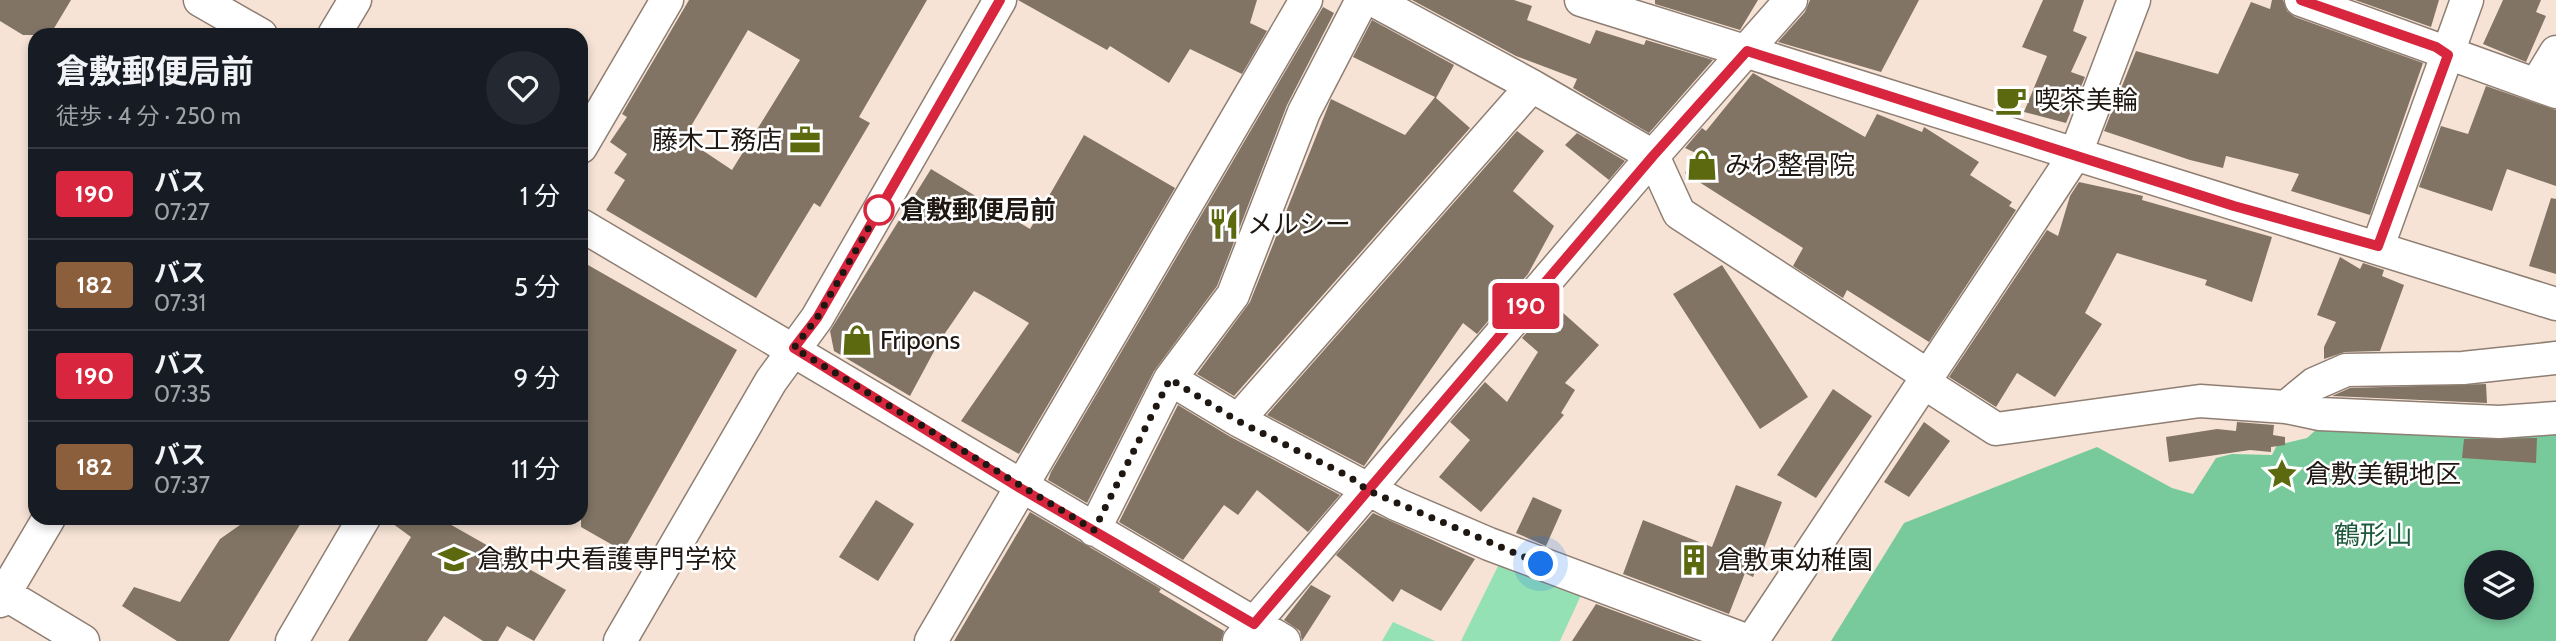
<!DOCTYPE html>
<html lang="ja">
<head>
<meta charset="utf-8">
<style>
  body { margin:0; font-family:Cabin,"Noto Sans JP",sans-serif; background:#242831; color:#f1f3f6; height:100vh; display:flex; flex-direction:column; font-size:26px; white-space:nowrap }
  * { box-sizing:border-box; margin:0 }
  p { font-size:23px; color:#9ea1a6 }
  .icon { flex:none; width:38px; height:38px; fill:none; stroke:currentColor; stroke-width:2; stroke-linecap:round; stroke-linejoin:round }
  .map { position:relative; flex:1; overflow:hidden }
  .drawer { position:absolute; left:28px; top:28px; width:560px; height:497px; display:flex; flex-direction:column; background:#171b24; border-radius:21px; box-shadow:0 4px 10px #0003 }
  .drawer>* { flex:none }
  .badge { padding:0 14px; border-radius:5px; font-size:24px; line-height:46px }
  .tools { position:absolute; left:2464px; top:550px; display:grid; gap:14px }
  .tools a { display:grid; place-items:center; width:70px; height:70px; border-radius:50%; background:#171b24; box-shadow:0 4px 10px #0003; font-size:35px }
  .you { position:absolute; width:35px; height:35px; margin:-18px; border:5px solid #fff; border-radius:50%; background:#1a73e8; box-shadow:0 0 0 10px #1a73e833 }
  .map>.badge { position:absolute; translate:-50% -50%; box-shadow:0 0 0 4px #fff }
  .round { display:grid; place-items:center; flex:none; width:74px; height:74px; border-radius:37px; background:#242831 }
  .overview { display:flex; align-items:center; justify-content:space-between; height:119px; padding:0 28px }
  h1 { font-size:33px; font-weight:700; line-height:52px }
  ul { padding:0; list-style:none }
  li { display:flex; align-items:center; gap:21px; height:91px; padding:0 28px; border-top:2px solid #363941 }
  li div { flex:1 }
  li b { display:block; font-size:26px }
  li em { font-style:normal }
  li .badge { min-width:77px; font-weight:700; text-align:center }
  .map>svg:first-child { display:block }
  .green { fill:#95e1b6 }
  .forest { fill:#78ca9d; fill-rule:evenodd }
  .building { fill:#817465; fill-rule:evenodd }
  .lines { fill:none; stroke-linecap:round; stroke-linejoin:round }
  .minor-casing { stroke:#8f7e72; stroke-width:35 }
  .minor { stroke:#fff; stroke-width:32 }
  .line-casing { stroke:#fff; stroke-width:16 }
  .line { stroke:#d7263d; stroke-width:10 }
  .walk { stroke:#1e1712; stroke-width:7; stroke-dasharray:0 12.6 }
  .stop-dot { fill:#fff; stroke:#d7263d; stroke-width:3.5 }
  .labels { text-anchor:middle; stroke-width:5; stroke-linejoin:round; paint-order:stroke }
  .poi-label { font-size:26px; fill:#1e1712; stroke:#fff; text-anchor:start }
  .stop-label { font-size:26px; font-weight:bold; fill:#1e1712; stroke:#fff; text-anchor:start }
  .park-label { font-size:26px; fill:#1d5a3d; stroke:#fff }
</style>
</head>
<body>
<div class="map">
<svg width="2556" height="641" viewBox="0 0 2556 641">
  <rect width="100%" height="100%" fill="#f6e3d6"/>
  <path class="green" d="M1500 562 1582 593 1560 641H1461Z
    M1393 622 1435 641H1382Z"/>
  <path class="forest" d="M2556 427V641H1831L1904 523 2097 447 2172 488 2193 494 2216 458 2232 454 2272 455 2277 445 2307 438 2318 428ZM2476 562H2522V607H2476Z"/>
  <path class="building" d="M0 0H71L50 35H23L0 21Z
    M689 0H927L859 117 870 123 820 207 814 203 756 298 606 210 625 180 614 173 627 154 610 142 627 117 622 114ZM748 30 800 60 732 170 684 138Z
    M1018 0H1257L1250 23 1267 31 1242 74 1190 49 1169 83 1110 46 1107 50Z
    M1412 0H1514L1532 6 1527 20 1590 44 1596 30 1644 45 1646 40 1713 60 1649 133 1573 88 1577 79 1516 56Z
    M1655 0H1758L1740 30 1655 4Z
    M1810 0H1919L1881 72 1778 42 1805 12Z
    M2043 0H2084L2073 31 2087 37 2071 72 2085 77 2066 123 2024 112 2047 56 2022 47Z
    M2272 0H2283L2287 11 2295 17 2423 63 2370 215 2291 191 2299 174 2226 156 2223 168 2190 160 2104 131 2136 51 2218 74 2251 2 2270 9Z
    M2355 0H2439L2431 27Z
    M2503 0H2541L2536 12 2546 16 2526 62 2483 44Z
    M1323 7 1334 13 1287 105 1217 286 1154 371 1087 503 1048 480 1051 472Z
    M1372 20 1454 65 1436 98 1470 128 1234 396 1197 374 1250 302 1331 99 1405 135 1435 97 1353 57Z
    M1753 73 1865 137 1877 114 1922 132 1924 127 1979 162 1970 175 2012 202 2009 206 2016 210 1929 342 1847 290 1843 298 1793 266 1803 248 1685 173 1698 154 1685 148 1702 128 1706 131Z
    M2486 86 2556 110V186L2507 169 2492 211 2419 187 2441 126 2468 134Z
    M1517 131 1544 151 1513 191 1554 226 1528 274 1477 334 1463 323 1364 466 1267 415Z
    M1577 133 1625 161 1609 180 1565 145Z
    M1084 135 1175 188 1019 454 961 421 1029 323 985 297 974 291 939 342 910 396 834 351 830 331 931 169 1030 229Z
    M2079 182 2143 196 2142 200 2272 237 2252 302 2205 285 2207 280 2117 253 2085 313 2102 324 2055 397 2017 373 1996 407 1949 377 2047 230 2058 236 2070 196Z
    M2551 198 2556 199V274L2529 266Z
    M2340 257 2360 269 2363 263 2384 270 2382 276 2404 285 2380 351 2345 352 2324 359V347L2336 322 2317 315Z
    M581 261 737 350 623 551 581 527Z
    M1722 265 1808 397 1760 429 1673 294Z
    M1552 303 1599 345 1565 383 1575 390 1561 413 1564 415 1481 512 1439 477 1470 440 1450 422 1485 382 1507 402 1538 352 1522 338Z
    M2486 384 2487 403 2332 396 2350 388Z
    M1833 389 1872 416 1816 498 1777 475Z
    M1178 405 1229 436 1340 495 1308 532 1257 490 1238 515 1224 505 1183 560 1119 522Z
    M1924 422 1950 441 1909 497 1884 482Z
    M2237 422 2274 425 2273 435 2285 437V445L2271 447V452L2250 450 2169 462 2166 437 2217 429 2236 431Z
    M2537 438 2536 463 2462 458 2464 439Z
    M1736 485 1782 502 1753 577 1745 573 1729 614 1623 574 1643 520 1712 547Z
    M1533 497 1562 510 1546 546 1516 533Z
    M876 500 914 524 878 581 839 557Z
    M1030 512 1161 589 1159 592 1224 631 1221 641H954Z
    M1373 513 1475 559 1441 611 1401 589 1393 602 1336 555Z
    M250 518H304L229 641H177L122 606 134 587 180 602 220 539Z
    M385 518H439L566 590 534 641 507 626 498 641H483L444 616 427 641H348L411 537Z
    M1311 585 1331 596 1302 641 1300 631 1284 620Z
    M1596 604 1696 641H1572Z"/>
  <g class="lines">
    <defs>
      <path id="minor" d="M200 0 261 35
        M1373 0 1532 86 1653 156 1679 213 1927 375
        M1581 0 2556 304
        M2301 0 2556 92
        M334 35 355 0
        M2536 85 2556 52
        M581 147 667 0
        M581 225 1284 641
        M2378 246 2467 0
        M1170 379 1238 420 1396 504 1489 544 1748 641
        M1923 382 1996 429 2200 401 2286 407 2314 384 2346 370 2463 368 2556 358
        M2286 407 2320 414 2499 422 2556 418
        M1238 420 1532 86
        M1094 530 1170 379 1233 295 1304 112 1362 0
        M0 591 83 641
        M0 601 49 518
        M292 641 364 518
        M620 641 771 381 817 318 1000 0
        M931 641 1306 0
        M1239 641 1653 156 1791 0
        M1752 641 2076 153 2134 0"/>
    </defs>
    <use href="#minor" class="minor-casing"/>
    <use href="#minor" class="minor"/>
  </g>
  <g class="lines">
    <defs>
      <path id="line" d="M1000 0 817 318 794 348 1020 488 1254 624 1653 156 1747 51 2234 206 2378 246 2448 55 2436 47 2301 0"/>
    </defs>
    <use href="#line" class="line-casing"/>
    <use href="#line" class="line"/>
    <path class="walk" d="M879 210 883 203 817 318 794 348 1094 530 1170 379 1238 421 1350 477 1369 491 1541 564"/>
  </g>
  <defs>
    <symbol id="cafe-bare" viewBox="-9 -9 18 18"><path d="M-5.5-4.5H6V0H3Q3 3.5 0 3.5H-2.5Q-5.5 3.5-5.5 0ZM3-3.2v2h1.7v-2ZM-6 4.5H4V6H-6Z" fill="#5c690f" stroke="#fff" stroke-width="2.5" paint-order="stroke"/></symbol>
    <symbol id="office-bare" viewBox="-9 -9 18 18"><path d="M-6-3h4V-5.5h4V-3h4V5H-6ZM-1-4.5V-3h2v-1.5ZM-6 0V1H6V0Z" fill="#5c690f" stroke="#fff" stroke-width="2.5" paint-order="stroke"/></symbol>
    <symbol id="shop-bare" viewBox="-9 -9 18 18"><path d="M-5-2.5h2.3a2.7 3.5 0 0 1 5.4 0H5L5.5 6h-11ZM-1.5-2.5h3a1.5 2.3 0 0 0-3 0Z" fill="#5c690f" stroke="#fff" stroke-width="2.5" paint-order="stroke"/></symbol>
    <symbol id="restaurant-bare" viewBox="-9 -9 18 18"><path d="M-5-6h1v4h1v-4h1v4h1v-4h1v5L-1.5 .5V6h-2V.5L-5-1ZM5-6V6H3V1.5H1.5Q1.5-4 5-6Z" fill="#5c690f" stroke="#fff" stroke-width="2.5" paint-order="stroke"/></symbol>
    <symbol id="sight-bare" viewBox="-9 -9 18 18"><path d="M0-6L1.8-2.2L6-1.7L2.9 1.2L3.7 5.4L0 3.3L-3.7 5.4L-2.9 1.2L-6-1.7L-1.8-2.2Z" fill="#5c690f" stroke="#fff" stroke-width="2.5" paint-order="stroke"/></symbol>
    <symbol id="university-bare" viewBox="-9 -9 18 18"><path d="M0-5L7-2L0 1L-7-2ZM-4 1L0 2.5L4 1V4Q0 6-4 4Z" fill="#5c690f" stroke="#fff" stroke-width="2.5" paint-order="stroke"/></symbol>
    <symbol id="building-bare" viewBox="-9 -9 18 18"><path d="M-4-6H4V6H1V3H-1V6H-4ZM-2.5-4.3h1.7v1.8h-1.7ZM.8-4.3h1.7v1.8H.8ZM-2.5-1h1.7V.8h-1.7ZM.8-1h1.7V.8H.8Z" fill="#5c690f" stroke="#fff" stroke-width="2.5" paint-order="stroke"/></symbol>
  </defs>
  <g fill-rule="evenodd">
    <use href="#cafe-bare" x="1989" y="78" width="44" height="44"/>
    <use href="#office-bare" x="783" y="118" width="44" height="44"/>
    <use href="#shop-bare" x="1680" y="143" width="44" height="44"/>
    <use href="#restaurant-bare" x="1202" y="202" width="44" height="44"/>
    <use href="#shop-bare" x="835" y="318" width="44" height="44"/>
    <use href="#sight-bare" x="2260" y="452" width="44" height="44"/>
    <use href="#university-bare" x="432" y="537" width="44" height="44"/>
    <use href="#building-bare" x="1672" y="538" width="44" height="44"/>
  </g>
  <circle class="stop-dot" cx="879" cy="210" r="14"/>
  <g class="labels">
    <g class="poi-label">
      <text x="2034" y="109">喫茶美輪</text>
      <text x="782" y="149" text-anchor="end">藤木工務店</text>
      <text x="1725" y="174">みわ整骨院</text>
      <text x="1247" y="233">メルシー</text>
      <text x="880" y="349">Fripons</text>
      <text x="2305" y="483">倉敷美観地区</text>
      <text x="477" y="568">倉敷中央看護専門学校</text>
      <text x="1717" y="569">倉敷東幼稚園</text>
    </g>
    <g class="stop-label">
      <text x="900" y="219">倉敷郵便局前</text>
    </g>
    <g class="park-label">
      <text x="2373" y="544">鶴形山</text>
    </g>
  </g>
</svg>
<div class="tools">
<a><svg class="icon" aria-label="layers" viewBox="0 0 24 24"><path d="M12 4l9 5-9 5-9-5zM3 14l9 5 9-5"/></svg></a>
</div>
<div class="you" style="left:1541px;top:564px"></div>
<b class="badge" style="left:1526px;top:306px;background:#d7263d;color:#fff">190</b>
<section class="drawer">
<div class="overview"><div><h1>倉敷郵便局前</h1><p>徒歩 · 4 分 · 250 m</p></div><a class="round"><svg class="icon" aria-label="heart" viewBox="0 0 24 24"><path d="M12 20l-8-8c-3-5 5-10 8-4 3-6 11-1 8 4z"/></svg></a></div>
<ul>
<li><span class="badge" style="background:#d7263d;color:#fff">190</span><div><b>バス</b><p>07:27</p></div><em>1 分</em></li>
<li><span class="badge" style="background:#8b5e3c;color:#fff">182</span><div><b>バス</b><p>07:31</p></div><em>5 分</em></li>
<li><span class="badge" style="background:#d7263d;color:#fff">190</span><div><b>バス</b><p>07:35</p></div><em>9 分</em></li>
<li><span class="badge" style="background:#8b5e3c;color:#fff">182</span><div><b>バス</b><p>07:37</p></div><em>11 分</em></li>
</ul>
</section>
</div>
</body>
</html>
